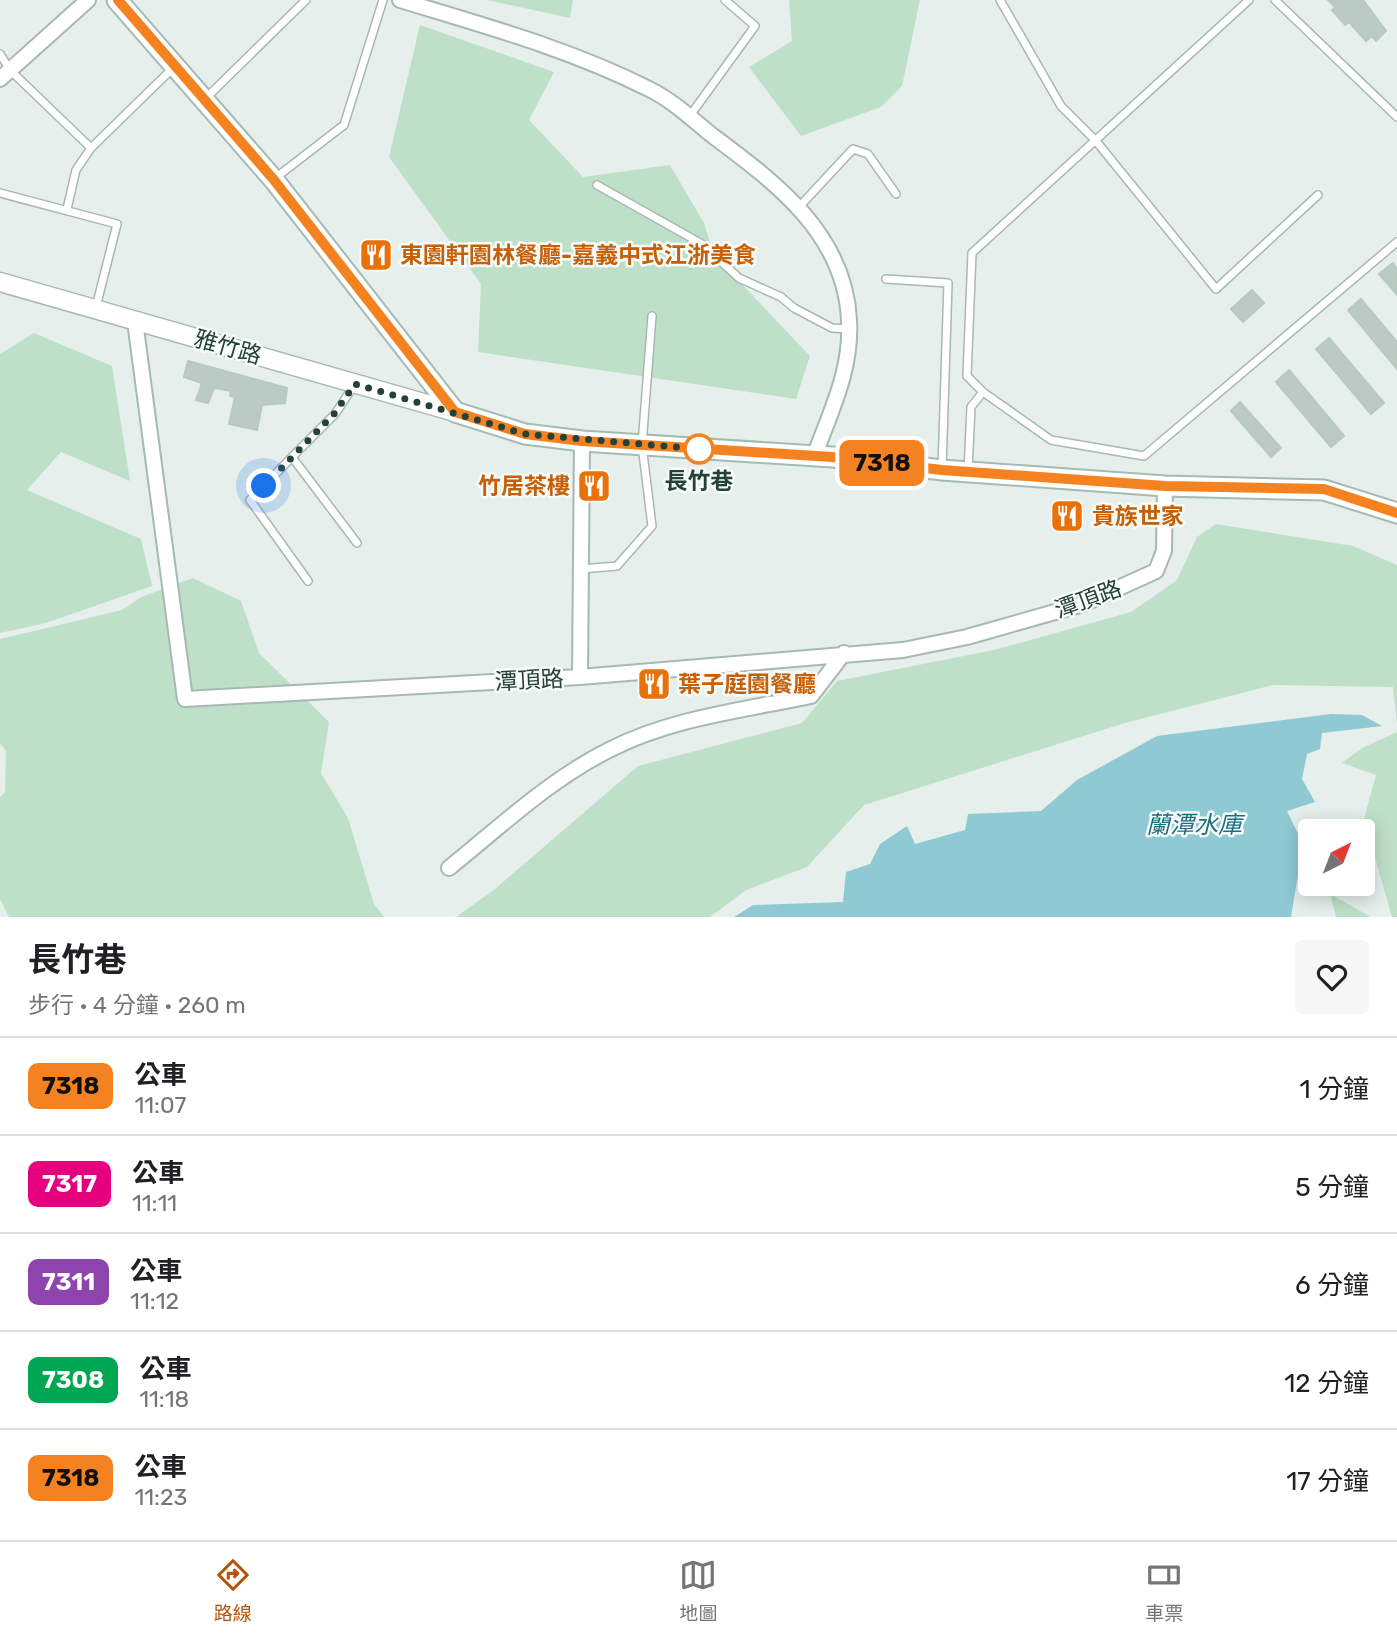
<!DOCTYPE html>
<html lang="zh-TW">
<head>
<meta charset="utf-8">
<style>
  body { margin:0; font-family:Rubik,"Noto Sans TC",sans-serif; background:#f6f6f6; color:#202124; height:100vh; display:flex; flex-direction:column; font-size:26px; white-space:nowrap }
  * { box-sizing:border-box; margin:0 }
  p { font-size:23px; color:#757577 }
  .icon { flex:none; width:38px; height:38px; fill:none; stroke:currentColor; stroke-width:2; stroke-linecap:round; stroke-linejoin:round }
  .map { position:relative; height:917px; overflow:hidden }
  .side { display:flex; flex-direction:column; background:#fff; flex:1 }
  .side>* { flex:none }
  .badge { padding:0 14px; border-radius:10px; font-size:24px; line-height:46px }
  .needle { width:46px; rotate:42deg }
  .controls { position:absolute; left:1298px; top:819px; display:grid; gap:14px }
  .controls a { display:grid; place-items:center; width:77px; height:77px; border-radius:7px; background:#fff; box-shadow:0 4px 18px #0003; font-size:35px }
  .you { position:absolute; width:35px; height:35px; margin:-18px; border:5px solid #fff; border-radius:50%; background:#1a73e8; box-shadow:0 0 0 10px #1a73e833 }
  .map>.badge { position:absolute; translate:-50% -50%; box-shadow:0 0 0 4px #fff }
  .round { display:grid; place-items:center; flex:none; width:74px; height:74px; border-radius:7px; background:#f6f6f6 }
  .headline { display:flex; align-items:center; justify-content:space-between; height:119px; padding:0 28px }
  h1 { font-size:33px; font-weight:700; line-height:52px }
  ul { padding:0; list-style:none }
  li { display:flex; align-items:center; gap:21px; height:98px; padding:0 28px; border-top:2px solid #e0e0e0 }
  li div { flex:1 }
  li b { display:block; font-size:26px }
  li em { font-style:normal }
  li .badge { min-width:77px; font-weight:700; text-align:center }
  .tabs { display:flex; justify-content:space-around; align-items:center; height:98px; border-top:2px solid #e0e0e0; background:#fff; font-size:19px; color:#757577 }
  .tabs a { display:grid; justify-items:center; gap:4px }
  .tabs .on { color:#b45309 }
  .map>svg:first-child { display:block }
  .green { fill:#bfe0c8 }
  .water { fill:#8ec9d4 }
  .building { fill:#bbcac4; stroke:#b8c9c2; stroke-width:2 }
  .lines { fill:none; stroke-linecap:round; stroke-linejoin:round }
  .service-casing { stroke:#a8b8b2; stroke-width:10 }
  .minor-casing { stroke:#a8b8b2; stroke-width:18 }
  .tertiary-casing { stroke:#a8b8b2; stroke-width:21 }
  .secondary-casing { stroke:#a4bbb3; stroke-width:23 }
  .service { stroke:#fff; stroke-width:7 }
  .minor { stroke:#fff; stroke-width:14 }
  .tertiary { stroke:#fff; stroke-width:18 }
  .secondary { stroke:#fff; stroke-width:19 }
  .line-casing { stroke:#fff; stroke-width:16 }
  .line { stroke:#f58220; stroke-width:10 }
  .walk { stroke:#24423a; stroke-width:7; stroke-dasharray:0 12.6 }
  .stop-dot { fill:#fff; stroke:#f58220; stroke-width:3.5 }
  .labels { text-anchor:middle; stroke-width:5; stroke-linejoin:round; paint-order:stroke }
  .food-label { font-size:23px; font-weight:bold; fill:#c56008; stroke:#f7fbf9; text-anchor:start }
  .street-label { font-size:23px; fill:#24423a; stroke:#f7fbf9 }
  .stop-label { font-size:23px; font-weight:bold; fill:#24423a; stroke:#f7fbf9 }
  .water-label { font-size:24px; font-style:italic; fill:#1c6f80; stroke:#f7fbf9 }
</style>
</head>
<body>
<div class="map">
<svg width="1397" height="917" viewBox="0 0 1397 917">
  <rect width="100%" height="100%" fill="#e6efeb"/>
  <path class="green" d="M487 0H573L570 18Z
    M789 0H920L902 86 881 107 801 136 749 67 792 41Z
    M420 25 554 72 529 120 583 177 670 165 704 223 714 255 810 356 796 399 478 352 481 284 389 157Z
    M34 333 112 366 130 481 61 452 27 490 141 539 152 586 46 623 0 633V354Z
    M1216 524 1353 546 1397 565V724L1393 687 1273 685 1125 723 864 805 807 867 746 890 710 917H456L495 889 638 766 802 723 837 681 994 650 1131 612 1177 580 1197 537Z
    M193 578 241 601 259 653 329 722 321 773 348 818 374 904 384 917H9L0 899V797L5 792 6 751 0 743V639L122 610 141 597Z
    M1397 732V917H1392L1364 819 1376 775 1342 763 1362 748Z
    M1330 894 1371 917H1336Z"/>
  <path class="water" d="M1331 714 1362 715 1382 726 1322 733 1320 749 1307 754 1302 779 1315 802 1287 811 1303 844 1291 917H734L753 905 843 902 846 872 870 864 880 844 907 826 915 844 965 830 968 814 1041 811 1077 780 1157 736Z"/>
  <path class="building" d="M1328 0H1363L1386 31 1376 41 1372 36 1366 41 1349 22 1345 25 1332 10 1335 7Z
    M1393 263 1397 269V295L1379 274Z
    M1252 290 1264 303 1243 322 1231 309Z
    M1361 299 1397 342V369L1348 310Z
    M1329 338 1384 403 1371 414 1316 349Z
    M188 361 287 388 285 403 262 405 257 430 229 424 235 397 230 396 231 391 214 388 208 403 196 400 202 383 184 377Z
    M1289 370 1344 436 1331 447 1276 382Z
    M1240 402 1281 448 1271 457 1231 411Z"/>
  <g class="lines">
    <defs>
      <path id="service" d="M1000 0 1061 106 1096 141 1216 289 1318 195
        M1249 0 972 253 967 376 983 392 1051 440 1144 456 1397 242
        M1275 0 1397 117
        M0 54 10 70 91 148
        M205 99 306 0
        M689 117 755 26 725 0
        M274 179 344 125 383 0
        M597 185 702 244 739 278 781 297 794 308 832 328 849 329
        M0 193 117 224 96 307
        M799 207 853 149 868 154 896 194
        M67 209 76 170 91 148 174 67
        M886 279 948 283 942 469
        M355 384 335 414 292 457 357 543
        M292 457 250 500 308 581
        M968 471 971 407 983 392
        M581 569 617 566 652 526 642 445 652 316"/>
      <path id="minor" d="M400 0C485 26 570 49 649 89 672 100 693 120 713 136 776 183 845 234 849 320 852 370 831 410 814 457
        M0 79 88 0
        M135 321 185 699 580 677 903 650 967 637 1083 604 1156 571 1164 551 1165 486
        M580 677 582 441
        M449 868C500 827 549 780 609 750 671 718 744 710 811 696L844 653"/>
      <path id="tertiary" d="M0 282 455 412"/>
      <path id="secondary" d="M117 0 274 180 455 412 525 434 582 441 832 457 942 470 1165 486 1324 490 1397 513"/>
    </defs>
    <use href="#service" class="service-casing"/>
    <use href="#minor" class="minor-casing"/>
    <use href="#tertiary" class="tertiary-casing"/>
    <use href="#secondary" class="secondary-casing"/>
    <use href="#service" class="service"/>
    <use href="#minor" class="minor"/>
    <use href="#tertiary" class="tertiary"/>
    <use href="#secondary" class="secondary"/>
  </g>
  <g class="lines">
    <defs>
      <path id="line" d="M118 0 274 180 455 412 525 434 582 441 832 457 942 470 1165 486 1324 489 1397 513"/>
    </defs>
    <use href="#line" class="line-casing"/>
    <use href="#line" class="line"/>
    <path class="walk" d="M264 486 334 414 355 384 525 434 699 449"/>
  </g>
  <defs>
    <symbol id="restaurant-square" viewBox="-11 -11 22 22"><rect x="-9" y="-9" width="18" height="18" rx="4" fill="#e8710a" stroke="#f7fbf9"/><path d="M-5-6h1v4h1v-4h1v4h1v-4h1v5L-1.5 .5V6h-2V.5L-5-1ZM5-6V6H3V1.5H1.5Q1.5-4 5-6Z" fill="#fff"/></symbol>
  </defs>
  <g fill-rule="evenodd">
    <use href="#restaurant-square" x="357" y="236" width="38" height="38"/>
    <use href="#restaurant-square" x="575" y="467" width="38" height="38"/>
    <use href="#restaurant-square" x="1048" y="497" width="38" height="38"/>
    <use href="#restaurant-square" x="635" y="665" width="38" height="38"/>
  </g>
  <circle class="stop-dot" cx="699" cy="449" r="14"/>
  <g class="labels">
    <g class="food-label">
      <text x="400" y="263">東園軒園林餐廳-嘉義中式江浙美食</text>
      <text x="570" y="494" text-anchor="end">竹居茶樓</text>
      <text x="1092" y="524">貴族世家</text>
      <text x="678" y="692">葉子庭園餐廳</text>
    </g>
    <g class="street-label">
      <text transform="translate(228 347) rotate(16)" y="8">雅竹路</text>
      <text transform="translate(1088 599) rotate(-20)" y="8">潭頂路</text>
      <text transform="translate(529 680) rotate(-3)" y="8">潭頂路</text>
    </g>
    <g class="stop-label">
      <text x="699" y="489">長竹巷</text>
    </g>
    <g class="water-label">
      <text x="1194" y="833">蘭潭水庫</text>
    </g>
  </g>
</svg>
<div class="controls">
<a><svg class="needle" viewBox="-14 -14 28 28"><path d="M0-13l5 13h-10z" fill="#e53935"/><path d="M0 13l5-13h-10z" fill="#757577"/></svg></a>
</div>
<div class="you" style="left:264px;top:486px"></div>
<b class="badge" style="left:882px;top:463px;background:#f58220;color:#111">7318</b>
</div>
<section class="side">
<div class="headline"><div><h1>長竹巷</h1><p>步行 · 4 分鐘 · 260 m</p></div><a class="round"><svg class="icon" aria-label="heart" viewBox="0 0 24 24"><path d="M12 20l-8-8c-3-5 5-10 8-4 3-6 11-1 8 4z"/></svg></a></div>
<ul>
<li><span class="badge" style="background:#f58220;color:#111">7318</span><div><b>公車</b><p>11:07</p></div><em>1 分鐘</em></li>
<li><span class="badge" style="background:#e6007e;color:#fff">7317</span><div><b>公車</b><p>11:11</p></div><em>5 分鐘</em></li>
<li><span class="badge" style="background:#8e44ad;color:#fff">7311</span><div><b>公車</b><p>11:12</p></div><em>6 分鐘</em></li>
<li><span class="badge" style="background:#00a651;color:#fff">7308</span><div><b>公車</b><p>11:18</p></div><em>12 分鐘</em></li>
<li><span class="badge" style="background:#f58220;color:#111">7318</span><div><b>公車</b><p>11:23</p></div><em>17 分鐘</em></li>
</ul>
</section>
<nav class="tabs">
<a class="on"><svg class="icon" aria-label="directions" viewBox="0 0 24 24"><path d="M12 3l9 9-9 9-9-9zM9 14v-3h6M13 9l2 2-2 2"/></svg>路線</a>
<a><svg class="icon" aria-label="map" viewBox="0 0 24 24"><path d="M3 6l6-2 6 2 6-2v14l-6 2-6-2-6 2zM9 4v14M15 6v14"/></svg>地圖</a>
<a><svg class="icon" aria-label="tickets" viewBox="0 0 24 24"><path d="M3 7h18v10H3zM15 7v10"/></svg>車票</a>
</nav>
</body>
</html>
